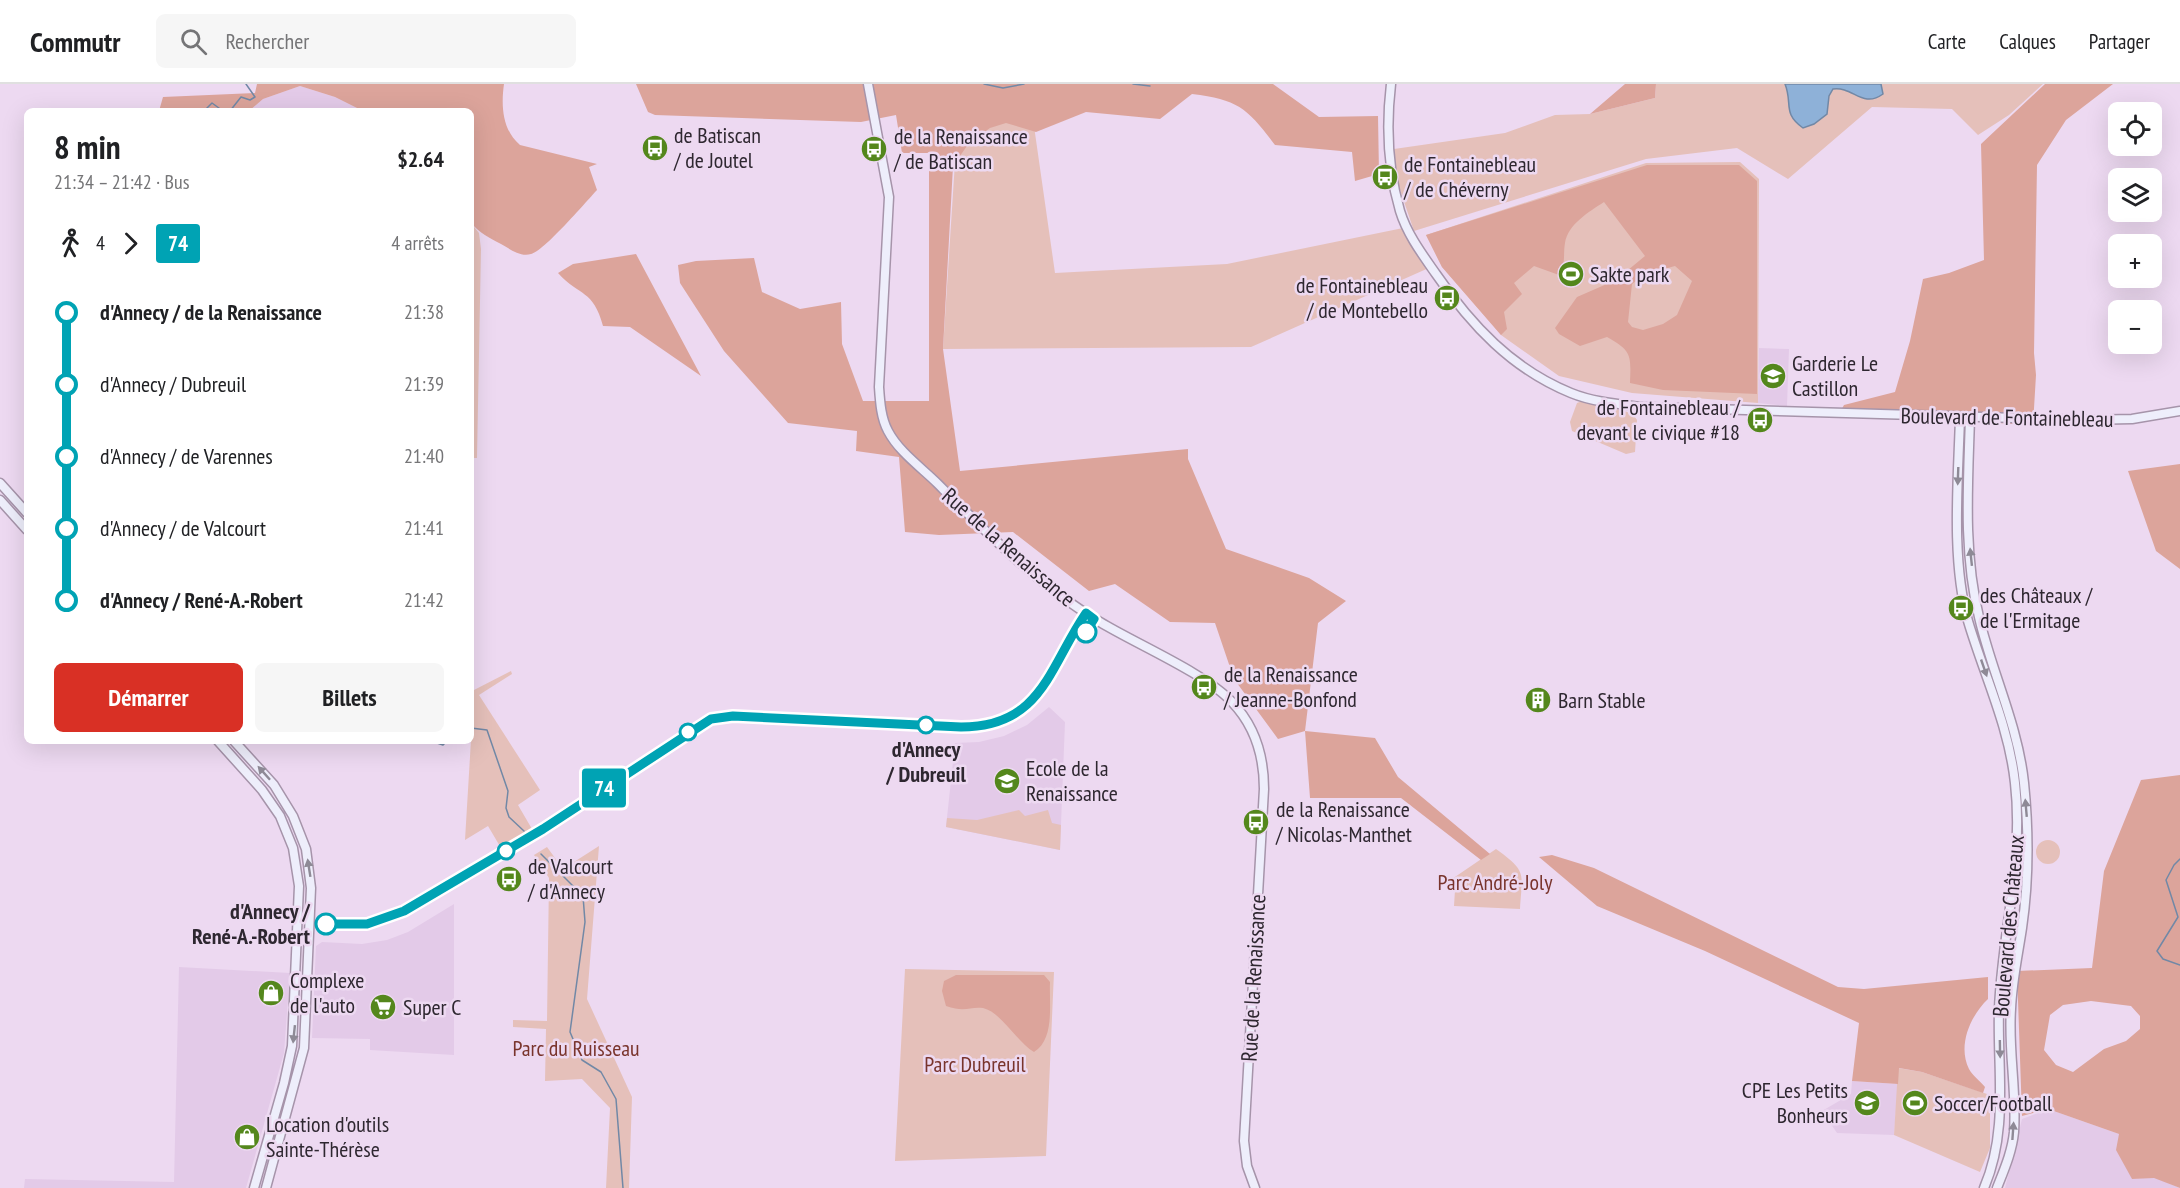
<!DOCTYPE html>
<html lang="fr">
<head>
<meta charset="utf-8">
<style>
  body { margin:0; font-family:"PT Sans Narrow",sans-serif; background:#f6f6f6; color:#202124; height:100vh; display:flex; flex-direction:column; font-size:22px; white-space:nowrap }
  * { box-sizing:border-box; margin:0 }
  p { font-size:20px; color:#757577 }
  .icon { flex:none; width:33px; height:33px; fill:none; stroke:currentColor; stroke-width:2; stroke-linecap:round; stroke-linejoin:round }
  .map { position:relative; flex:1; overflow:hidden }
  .sheet { position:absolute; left:24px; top:24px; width:450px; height:636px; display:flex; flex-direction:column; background:#fff; border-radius:9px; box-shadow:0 6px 24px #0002 }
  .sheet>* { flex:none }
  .badge { padding:0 12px; border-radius:4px; font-size:21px; line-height:39px }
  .buttons { position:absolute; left:2108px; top:18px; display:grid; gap:12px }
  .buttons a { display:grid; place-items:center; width:54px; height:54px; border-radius:9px; background:#fff; box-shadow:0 6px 24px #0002; font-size:30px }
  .map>.badge { position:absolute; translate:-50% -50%; box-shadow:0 0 0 3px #fff }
  .legs { display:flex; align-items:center; gap:9px; height:66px; padding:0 30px; font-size:20px }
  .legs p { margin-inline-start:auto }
  .overview { display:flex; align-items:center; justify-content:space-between; height:102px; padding:0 30px }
  h1 { font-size:33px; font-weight:700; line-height:45px }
  .cta { display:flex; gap:12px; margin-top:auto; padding:12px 30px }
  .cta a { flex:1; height:69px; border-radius:9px; background:#d93025; color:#fff; font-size:24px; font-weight:700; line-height:69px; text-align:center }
  .cta a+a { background:#f6f6f6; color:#202124 }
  ul { padding:0 30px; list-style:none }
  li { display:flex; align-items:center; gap:21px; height:72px; font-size:22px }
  li i { display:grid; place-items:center; width:9px; height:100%; margin:0 8px; background:currentColor }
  li i::after { content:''; width:15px; height:15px; margin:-8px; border:4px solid; border-radius:50%; background:#fff }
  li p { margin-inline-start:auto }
  li:first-child i { background:linear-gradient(#0000 50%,currentColor 0) }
  li:last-child i { background:linear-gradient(currentColor 50%,#0000 0) }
  header { display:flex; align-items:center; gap:36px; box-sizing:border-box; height:84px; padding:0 30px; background:#fff; border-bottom:2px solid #e0e0e0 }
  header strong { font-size:28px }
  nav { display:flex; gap:33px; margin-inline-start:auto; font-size:21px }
  .search { width:420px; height:54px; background:#f6f6f6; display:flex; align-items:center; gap:15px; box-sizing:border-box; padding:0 21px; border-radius:9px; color:#757577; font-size:22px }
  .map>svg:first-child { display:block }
  .built { fill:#e3cae8 }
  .green { fill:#e5c0ba }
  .forest { fill:#dca49b; fill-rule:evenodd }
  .water { fill:#8eb1d8; stroke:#7188a6; stroke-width:1.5 }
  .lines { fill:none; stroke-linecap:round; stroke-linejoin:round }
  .stream { stroke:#7188a6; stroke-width:1.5 }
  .secondary-casing { stroke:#a694aa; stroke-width:11 }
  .secondary { stroke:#eeeefb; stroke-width:8 }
  .oneway { fill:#8e8a96 }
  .line-1-casing { stroke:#fff; stroke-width:14 }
  .line-1 { stroke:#00a3b4; stroke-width:9 }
  .stop-1-dot { fill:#fff; stroke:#00a3b4; stroke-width:3 }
  .labels { text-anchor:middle; stroke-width:5; stroke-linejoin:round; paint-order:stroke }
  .poi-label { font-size:22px; fill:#2e2730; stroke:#edd9f1; text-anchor:start }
  .street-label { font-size:22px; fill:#2e2730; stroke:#edd9f1 }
  .stop-label { font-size:22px; font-weight:bold; fill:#2e2730; stroke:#edd9f1 }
  .park-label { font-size:22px; fill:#79342c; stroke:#edd9f1 }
</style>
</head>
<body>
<header>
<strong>Commutr</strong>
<div class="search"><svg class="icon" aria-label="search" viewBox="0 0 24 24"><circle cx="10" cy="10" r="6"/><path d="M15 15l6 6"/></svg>Rechercher</div>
<nav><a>Carte</a><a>Calques</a><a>Partager</a></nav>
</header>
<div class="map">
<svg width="2180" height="1104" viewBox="0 0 2180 1104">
  <rect width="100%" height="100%" fill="#edd9f1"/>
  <path class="built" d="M300 2 335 13 363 27H249L263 15Z
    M1759 264 1789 265 1787 322 1758 319Z
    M1049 623 1065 638 1060 766 946 743 955 659 979 658 1004 652 1027 641Z
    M454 820V971L370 966V955L312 954 316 862 322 858 362 860 387 856 408 848Z
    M179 883 290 889 284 969 246 1104H24L25 1095 174 1098Z
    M1852 997 1898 1000 1894 1051 1837 1049 1822 1027 1851 1010Z
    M2048 1025 2119 1050 2132 1095 2154 1093 2180 1104H2005L2022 1035Z"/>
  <path class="green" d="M960 0H1028L1055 189 1227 180 1408 143 1431 183 1251 263 943 265Z
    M1656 0H2043L2009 31 1978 51 1952 25 1872 23 1788 95 1737 64 1646 75 1414 147 1397 97 1394 65 1505 49 1555 31 1590 30 1655 14Z
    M1740 78 1759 95 1758 319 1632 309 1559 292 1501 251 1442 183 1426 151 1646 79Z
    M471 139 479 149 481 165 477 374H471Z
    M1582 317 1632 329 1637 336 1635 368 1626 370 1572 347 1570 338 1577 319Z
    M511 587 512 590 479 611 540 706 518 721 532 745 501 764 488 742 465 756 474 606Z
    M1019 726 1025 732 1048 726 1052 739 1061 741 1060 766 946 743 947 734 977 736Z
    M2036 768a12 12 0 1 1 24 0a12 12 0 1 1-24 0Z
    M599 762 587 915 632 1013 629 1104H606L610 1024 582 995 545 997 546 945 513 943V936L547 937 549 794 534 771 547 763 563 785Z
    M1496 765C1528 788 1522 789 1520 825L1454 822 1455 806 1452 795Z
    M905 885 1054 888 1046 1072 895 1077Z
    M1898 984 1922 988 1990 1011V1064L1980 1088 1894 1051Z"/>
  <path class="forest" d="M257 0H504C501 21 502 46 520 61L597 80 589 83 597 106C585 119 543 168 531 170 520 173 510 165 501 160 489 154 480 149 471 139V27H363L335 13 300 2 263 15 249 27H159L163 13 255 9Z
    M636 0H1273L1319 33 1378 32 1379 90 1355 97 1352 68 1275 61C1247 24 1239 16 1192 10L1160 35 1086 28 1036 48 1006 39 990 44 969 59 953 82 943 265 960 387 1188 365V375L1226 465 1309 494 1346 517 1318 539 1305 647 1375 654 1398 693 1490 770 1481 776 1401 714H1310L1305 647 1278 655 1234 595 1215 539 1170 538 1115 500 1089 507 1013 448 939 451 905 448 899 373 856 367 857 347 788 339 724 267 680 199 678 181 696 177 754 174 762 208 800 225 841 218 842 260 863 317H929V69H902L896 31 861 38 655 31 648 28Z
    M1625 0H1656L1655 14 1590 30Z
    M2045 0H2113L2066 36 2037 81 2034 269 2036 291 2033 341 1839 330 1844 321 1895 308 1910 257 1923 195 1949 189 1984 176 1981 60Z
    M1647 81H1739L1757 97V310L1663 306 1630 299C1631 271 1632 267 1607 253L1580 262 1559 250 1555 244 1577 213 1616 196 1645 172 1604 118C1589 128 1568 140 1565 159 1563 170 1566 181 1559 191L1534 182 1514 199 1522 210 1504 228 1507 245 1501 251 1442 183 1426 151ZM1675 182 1692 197 1677 231 1663 240 1643 246 1632 243 1628 238 1632 200 1646 190Z
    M636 170 701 292 630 243 603 242C593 205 580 213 558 189L573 180Z
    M2180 380V485L2156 467 2128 387Z
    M2180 691V1104L2154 1094 2132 1095 2116 1066 2119 1050 2048 1025 2022 1032 2017 887 2092 884 2104 787 2141 696ZM2091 917 2131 922 2140 932V945L2126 957 2104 965 2073 988 2056 981 2044 966 2050 931 2063 921Z
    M1552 771 1594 784 1838 903 1864 905 1988 893V915C1971 931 1957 961 1969 985 1972 991 1980 997 1985 1003L1983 1009 1922 988 1899 984 1898 1000 1852 997 1859 939 1705 867 1597 822 1539 773Z
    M956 891H1044L1050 898C1049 921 1055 955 1034 968 1017 958 1001 928 983 924 970 922 966 929 946 922L942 907 944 897Z"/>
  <path class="water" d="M1785 0H1881L1883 10C1862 25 1853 2 1833 5L1829 12 1827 30 1814 40 1803 44C1782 29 1793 20 1785 0Z"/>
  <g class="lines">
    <path class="stream" d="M984 0 1003 4 1024 0
      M1133 0 1150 2
      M204 27 212 19 223 27
      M230 27 241 13 250 16 255 13 246 0
      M471 644 487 646 508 707 506 724 509 733 524 747
      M434 658 443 661 447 657
      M541 770 583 812 585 838 570 948 582 976 601 988 616 1015 623 1104
      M2180 775 2174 781 2166 796 2178 833 2157 867 2163 875 2180 881"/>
    <defs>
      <path id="secondary" d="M868 0 889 113 879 303C880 318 881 334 888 347 899 368 922 384 938 400 988 450 1039 502 1100 538 1136 560 1205 589 1232 618 1255 642 1264 672 1264 705L1244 1057 1247 1082 1255 1104
        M1391 0C1386 42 1388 86 1400 127 1407 150 1422 170 1436 190 1471 241 1512 285 1571 309 1593 318 1618 320 1642 323L2084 336 2132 335 2180 327
        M1960 334C1958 398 1951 476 1968 537 1984 591 2009 642 2015 699 2024 777 2002 848 1999 925 1997 985 2009 1046 1984 1104
        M1970 334C1968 400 1963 468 1979 533 1992 589 2018 641 2024 699 2029 748 2029 796 2022 844 2018 871 2012 898 2011 925 2008 966 2017 1007 2014 1048 2012 1068 2004 1086 1997 1104
        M0 399 27 429
        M0 416 27 446
        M218 657 262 706 280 732 293 764 299 802 292 962 284 999 254 1104
        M234 657 274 701 293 732 306 765 311 804 304 964 266 1104"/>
    </defs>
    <use href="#secondary" class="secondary-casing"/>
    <use href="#secondary" class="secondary"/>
  </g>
  <defs><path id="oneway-solid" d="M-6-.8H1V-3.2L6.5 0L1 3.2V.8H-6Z" transform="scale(1.5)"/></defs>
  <g class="oneway">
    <use href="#oneway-solid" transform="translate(1958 392) rotate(92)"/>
    <use href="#oneway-solid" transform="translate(1971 473) rotate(-96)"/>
    <use href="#oneway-solid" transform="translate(1984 584) rotate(71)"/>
    <use href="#oneway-solid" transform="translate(264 689) rotate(-132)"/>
    <use href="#oneway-solid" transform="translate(2026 724) rotate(-95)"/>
    <use href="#oneway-solid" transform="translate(309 784) rotate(-99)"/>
    <use href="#oneway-solid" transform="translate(294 950) rotate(96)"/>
    <use href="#oneway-solid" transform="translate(2000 965) rotate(89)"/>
    <use href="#oneway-solid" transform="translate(2013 1047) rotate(-86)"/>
  </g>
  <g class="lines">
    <defs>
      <path id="line-1" d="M326 840H367L404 827 543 745 711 635 733 632 961 643C1042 643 1049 583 1086 529L1094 535 1086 548"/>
    </defs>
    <use href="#line-1" class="line-1-casing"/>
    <use href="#line-1" class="line-1"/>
  </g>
  <defs>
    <symbol id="bus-disc" viewBox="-11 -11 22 22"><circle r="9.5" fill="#54871c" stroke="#edd9f1"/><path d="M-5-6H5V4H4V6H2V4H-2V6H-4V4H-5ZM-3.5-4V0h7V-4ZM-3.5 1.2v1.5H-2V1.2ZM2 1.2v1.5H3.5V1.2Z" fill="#fff"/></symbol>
    <symbol id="stadium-disc" viewBox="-11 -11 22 22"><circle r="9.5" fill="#54871c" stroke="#edd9f1"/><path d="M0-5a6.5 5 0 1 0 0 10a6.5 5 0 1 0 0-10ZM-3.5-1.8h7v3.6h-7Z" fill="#fff"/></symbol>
    <symbol id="school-disc" viewBox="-11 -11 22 22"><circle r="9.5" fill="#54871c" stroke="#edd9f1"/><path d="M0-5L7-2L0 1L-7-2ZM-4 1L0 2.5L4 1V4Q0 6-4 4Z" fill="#fff"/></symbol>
    <symbol id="building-disc" viewBox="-11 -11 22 22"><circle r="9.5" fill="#54871c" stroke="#edd9f1"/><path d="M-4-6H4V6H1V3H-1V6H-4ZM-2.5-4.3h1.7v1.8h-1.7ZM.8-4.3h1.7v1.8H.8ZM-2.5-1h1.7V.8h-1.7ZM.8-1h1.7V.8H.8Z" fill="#fff"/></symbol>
    <symbol id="shop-disc" viewBox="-11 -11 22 22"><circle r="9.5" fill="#54871c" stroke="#edd9f1"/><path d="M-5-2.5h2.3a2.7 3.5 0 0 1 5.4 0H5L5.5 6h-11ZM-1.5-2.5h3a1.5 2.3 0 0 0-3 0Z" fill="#fff"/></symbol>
    <symbol id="supermarket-disc" viewBox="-11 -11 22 22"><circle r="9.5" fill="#54871c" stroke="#edd9f1"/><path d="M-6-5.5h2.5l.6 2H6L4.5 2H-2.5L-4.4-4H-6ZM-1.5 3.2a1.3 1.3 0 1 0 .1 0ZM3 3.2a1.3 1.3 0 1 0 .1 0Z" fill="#fff"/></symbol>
  </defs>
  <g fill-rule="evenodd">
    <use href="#bus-disc" x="640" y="49" width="30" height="30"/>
    <use href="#bus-disc" x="859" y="50" width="30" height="30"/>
    <use href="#bus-disc" x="1370" y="78" width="30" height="30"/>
    <use href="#stadium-disc" x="1556" y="175" width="30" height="30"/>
    <use href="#bus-disc" x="1432" y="199" width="30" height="30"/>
    <use href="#school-disc" x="1758" y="277" width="30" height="30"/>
    <use href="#bus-disc" x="1745" y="321" width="30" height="30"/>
    <use href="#bus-disc" x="1946" y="509" width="30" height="30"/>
    <use href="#bus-disc" x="1189" y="588" width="30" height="30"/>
    <use href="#building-disc" x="1523" y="601" width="30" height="30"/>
    <use href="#school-disc" x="992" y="682" width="30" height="30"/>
    <use href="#bus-disc" x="1241" y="723" width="30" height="30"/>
    <use href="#bus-disc" x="494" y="780" width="30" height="30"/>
    <use href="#shop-disc" x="256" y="894" width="30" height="30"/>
    <use href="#supermarket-disc" x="368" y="908" width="30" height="30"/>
    <use href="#school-disc" x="1852" y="1004" width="30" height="30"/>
    <use href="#stadium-disc" x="1900" y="1004" width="30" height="30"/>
    <use href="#shop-disc" x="232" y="1038" width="30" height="30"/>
  </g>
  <g class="stop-1-dot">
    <circle cx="1086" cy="548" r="10"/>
    <circle cx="926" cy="641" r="8"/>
    <circle cx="688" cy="648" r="8"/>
    <circle cx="506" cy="767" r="8"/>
    <circle cx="326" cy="840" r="10"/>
  </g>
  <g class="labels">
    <g class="poi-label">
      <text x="674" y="59">de Batiscan<tspan x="674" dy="25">/ de Joutel</tspan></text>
      <text x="894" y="60">de la Renaissance<tspan x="894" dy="25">/ de Batiscan</tspan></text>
      <text x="1404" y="88">de Fontainebleau<tspan x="1404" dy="25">/ de Chéverny</tspan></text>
      <text x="1590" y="198">Sakte park</text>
      <text x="1428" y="209" text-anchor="end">de Fontainebleau<tspan x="1428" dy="25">/ de Montebello</tspan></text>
      <text x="1792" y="287">Garderie Le<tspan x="1792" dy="25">Castillon</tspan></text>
      <text x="1740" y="331" text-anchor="end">de Fontainebleau /<tspan x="1740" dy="25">devant le civique #18</tspan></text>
      <text x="1980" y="519">des Châteaux /<tspan x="1980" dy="25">de l'Ermitage</tspan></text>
      <text x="1224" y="598">de la Renaissance<tspan x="1224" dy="25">/ Jeanne-Bonfond</tspan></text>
      <text x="1558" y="624">Barn Stable</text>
      <text x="1026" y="692">Ecole de la<tspan x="1026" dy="25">Renaissance</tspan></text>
      <text x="1276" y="733">de la Renaissance<tspan x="1276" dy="25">/ Nicolas-Manthet</tspan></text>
      <text x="528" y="790">de Valcourt<tspan x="528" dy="25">/ d'Annecy</tspan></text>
      <text x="290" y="904">Complexe<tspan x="290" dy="25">de l'auto</tspan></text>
      <text x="403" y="931">Super C</text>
      <text x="1848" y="1014" text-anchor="end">CPE Les Petits<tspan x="1848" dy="25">Bonheurs</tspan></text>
      <text x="1934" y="1027">Soccer/Football</text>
      <text x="266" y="1048">Location d'outils<tspan x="266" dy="25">Sainte-Thérèse</tspan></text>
    </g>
    <g class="street-label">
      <text transform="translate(2007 333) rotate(1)" y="8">Boulevard de Fontainebleau</text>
      <text transform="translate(1009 463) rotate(41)" y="8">Rue de la Renaissance</text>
      <text transform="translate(2008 842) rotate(-85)" y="8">Boulevard des Châteaux</text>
      <text transform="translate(1253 894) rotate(-87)" y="8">Rue de la Renaissance</text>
    </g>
    <g class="stop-label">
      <text x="926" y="673">d'Annecy<tspan x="926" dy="25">/ Dubreuil</tspan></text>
      <text x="310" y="835" text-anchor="end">d'Annecy /<tspan x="310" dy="25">René-A.-Robert</tspan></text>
    </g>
    <g class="park-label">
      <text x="1495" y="806">Parc André-Joly</text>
      <text x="576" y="972">Parc du Ruisseau</text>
      <text x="975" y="988">Parc Dubreuil</text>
    </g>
  </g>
</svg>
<div class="buttons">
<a><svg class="icon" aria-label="locate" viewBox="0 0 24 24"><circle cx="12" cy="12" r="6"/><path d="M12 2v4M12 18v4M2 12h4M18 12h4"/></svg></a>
<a><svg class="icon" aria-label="layers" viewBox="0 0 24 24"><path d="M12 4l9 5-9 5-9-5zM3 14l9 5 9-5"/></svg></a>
<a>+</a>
<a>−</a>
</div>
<b class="badge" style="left:604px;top:704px;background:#00a3b4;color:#fff">74</b>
<section class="sheet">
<div class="overview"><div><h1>8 min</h1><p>21:34 – 21:42 · Bus</p></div><b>$2.64</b></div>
<div class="legs"><svg class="icon" aria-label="walk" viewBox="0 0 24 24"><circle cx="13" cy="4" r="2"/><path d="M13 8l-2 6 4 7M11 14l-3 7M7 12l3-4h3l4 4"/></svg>4<svg class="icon" aria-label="forward" viewBox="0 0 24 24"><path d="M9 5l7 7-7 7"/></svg><b class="badge" style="background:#00a3b4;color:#fff">74</b><p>4 arrêts</p></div>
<ul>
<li><i style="color:#00a3b4"></i><b>d'Annecy / de la Renaissance</b><p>21:38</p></li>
<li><i style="color:#00a3b4"></i><span>d'Annecy / Dubreuil</span><p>21:39</p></li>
<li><i style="color:#00a3b4"></i><span>d'Annecy / de Varennes</span><p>21:40</p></li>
<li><i style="color:#00a3b4"></i><span>d'Annecy / de Valcourt</span><p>21:41</p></li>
<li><i style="color:#00a3b4"></i><b>d'Annecy / René-A.-Robert</b><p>21:42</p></li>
</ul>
<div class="cta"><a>Démarrer</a><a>Billets</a></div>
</section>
</div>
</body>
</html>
